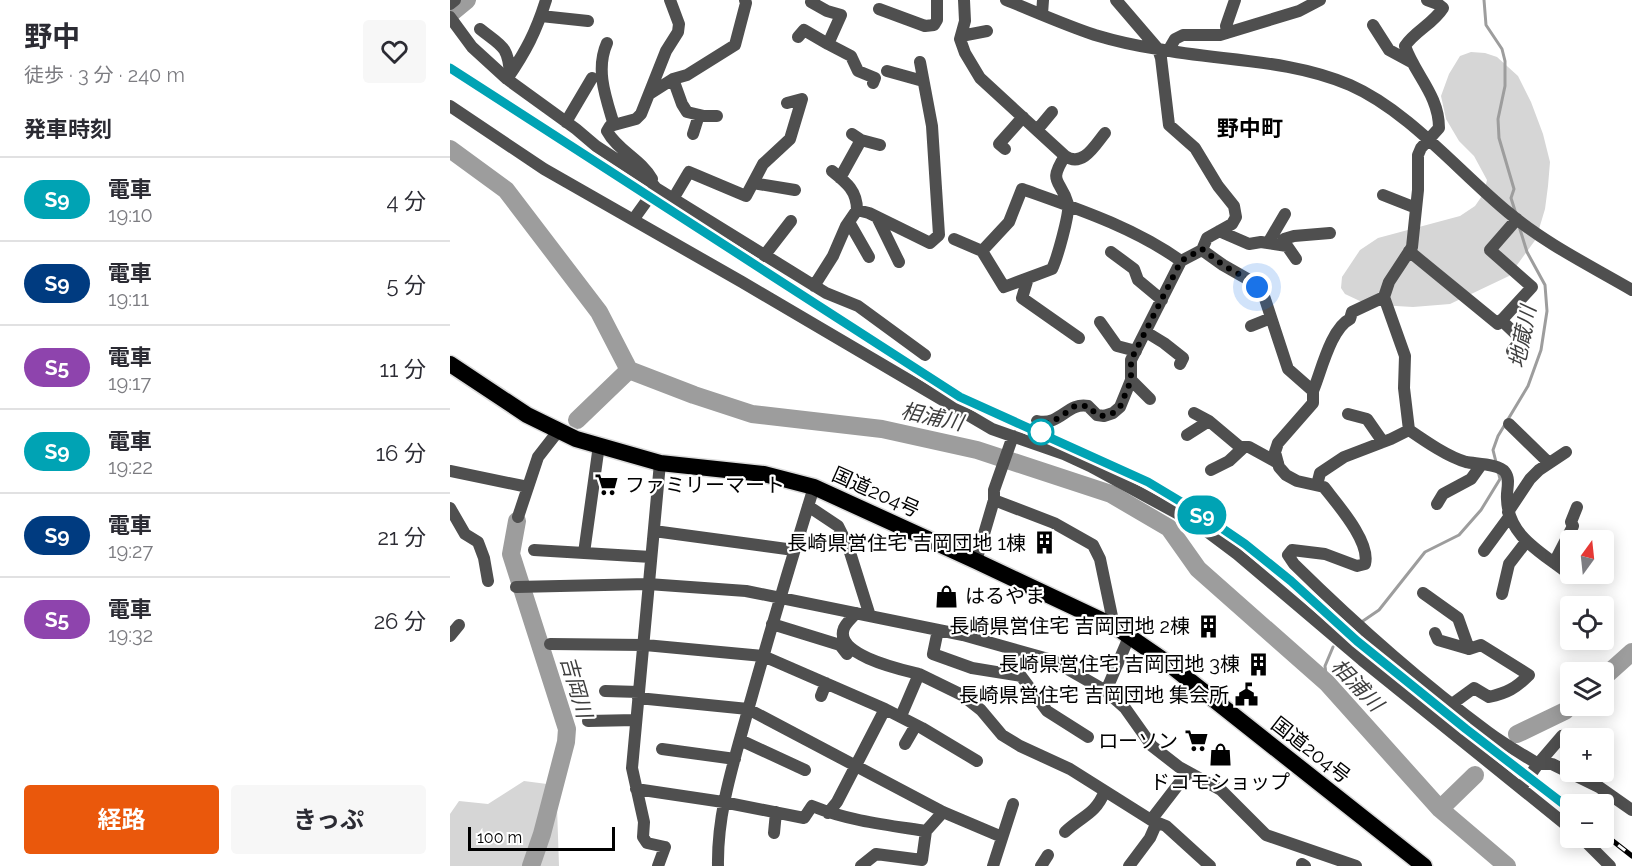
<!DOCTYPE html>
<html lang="ja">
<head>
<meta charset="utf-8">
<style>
  body { margin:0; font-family:Raleway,"Noto Sans JP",sans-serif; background:#f7f7f7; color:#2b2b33; height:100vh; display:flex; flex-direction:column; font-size:22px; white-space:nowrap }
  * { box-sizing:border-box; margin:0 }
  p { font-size:20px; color:#7c7c81 }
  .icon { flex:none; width:33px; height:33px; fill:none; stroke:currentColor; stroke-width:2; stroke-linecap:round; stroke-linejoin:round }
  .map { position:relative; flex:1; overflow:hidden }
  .panel { display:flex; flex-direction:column; background:#fff; width:450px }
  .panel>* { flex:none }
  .badge { padding:0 12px; border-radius:20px; font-size:21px; line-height:39px }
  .needle { width:39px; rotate:15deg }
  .tools { position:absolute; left:1110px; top:530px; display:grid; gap:12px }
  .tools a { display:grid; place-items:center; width:54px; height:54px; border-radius:6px; background:#fff; box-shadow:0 3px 15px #0003; font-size:30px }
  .scale { position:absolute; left:18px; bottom:15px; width:147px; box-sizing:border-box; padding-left:6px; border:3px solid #000; border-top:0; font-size:16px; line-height:21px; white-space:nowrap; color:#000; -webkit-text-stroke:4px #fff; paint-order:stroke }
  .you { position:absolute; width:30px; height:30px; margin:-15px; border:4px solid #fff; border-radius:50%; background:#1a73e8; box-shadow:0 0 0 9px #1a73e833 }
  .map>.badge { position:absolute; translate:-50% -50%; box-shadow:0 0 0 3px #fff }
  h2 { padding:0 24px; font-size:22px; line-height:54px }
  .round { display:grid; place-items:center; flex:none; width:63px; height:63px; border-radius:6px; background:#f7f7f7 }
  .summary { display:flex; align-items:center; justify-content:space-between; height:102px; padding:0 24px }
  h1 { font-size:28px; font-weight:700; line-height:45px }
  .cta { display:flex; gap:12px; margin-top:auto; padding:12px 24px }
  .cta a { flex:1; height:69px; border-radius:6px; background:#ea580c; color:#fff; font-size:24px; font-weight:700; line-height:69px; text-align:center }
  .cta a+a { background:#f7f7f7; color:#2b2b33 }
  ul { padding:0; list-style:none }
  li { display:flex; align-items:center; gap:18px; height:84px; padding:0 24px; border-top:2px solid #e1e1e2 }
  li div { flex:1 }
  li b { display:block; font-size:22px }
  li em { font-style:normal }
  li .badge { min-width:66px; font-weight:700; text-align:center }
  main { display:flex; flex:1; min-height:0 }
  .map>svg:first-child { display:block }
  .green { fill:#d6d6d6 }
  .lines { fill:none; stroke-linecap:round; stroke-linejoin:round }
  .stream { stroke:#9d9d9d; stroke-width:3 }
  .river { stroke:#9d9d9d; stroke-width:18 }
  .highway-casing { stroke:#dbdbdb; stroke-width:19 }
  .minor { stroke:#4f4f4f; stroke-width:12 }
  .highway { stroke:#000; stroke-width:16 }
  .rail-casing { stroke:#000; stroke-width:5 }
  .rail { stroke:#fff; stroke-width:3; stroke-dasharray:9; stroke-linecap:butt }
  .line-casing { stroke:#fff; stroke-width:14 }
  .line { stroke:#00a3b4; stroke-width:9 }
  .walk { stroke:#000; stroke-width:6; stroke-dasharray:0 10.8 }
  .stop-dot { fill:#fff; stroke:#00a3b4; stroke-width:3 }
  .labels { text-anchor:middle; stroke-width:4.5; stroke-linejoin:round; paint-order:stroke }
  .poi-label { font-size:20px; fill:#000; stroke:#fff; text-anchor:end }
  .street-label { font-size:20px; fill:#000; stroke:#fff }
  .water-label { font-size:21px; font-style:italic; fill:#3e3e3e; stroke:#fff }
  .quarter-label { font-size:22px; font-weight:bold; fill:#000; stroke:#fff }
</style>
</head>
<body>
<main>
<section class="panel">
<div class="summary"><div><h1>野中</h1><p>徒歩 · 3 分 · 240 m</p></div><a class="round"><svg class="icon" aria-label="heart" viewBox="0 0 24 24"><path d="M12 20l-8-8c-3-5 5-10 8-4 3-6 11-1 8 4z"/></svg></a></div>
<h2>発車時刻</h2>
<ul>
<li><span class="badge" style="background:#00a3b4;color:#fff">S9</span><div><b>電車</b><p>19:10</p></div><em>4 分</em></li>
<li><span class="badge" style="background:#003b80;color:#fff">S9</span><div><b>電車</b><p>19:11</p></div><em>5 分</em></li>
<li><span class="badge" style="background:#8e44ad;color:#fff">S5</span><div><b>電車</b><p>19:17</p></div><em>11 分</em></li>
<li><span class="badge" style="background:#00a3b4;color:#fff">S9</span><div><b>電車</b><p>19:22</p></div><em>16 分</em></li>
<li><span class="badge" style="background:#003b80;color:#fff">S9</span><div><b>電車</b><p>19:27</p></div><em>21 分</em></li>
<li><span class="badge" style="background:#8e44ad;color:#fff">S5</span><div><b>電車</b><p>19:32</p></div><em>26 分</em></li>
</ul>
<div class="cta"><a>経路</a><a>きっぷ</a></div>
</section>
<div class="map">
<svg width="1182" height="866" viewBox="0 0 1182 866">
  <rect width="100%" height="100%" fill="#fff"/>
  <path class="green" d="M1021 52 1035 53 1047 57 1068 76 1081 102 1093 134 1100 162 1098 186 1095 209 1086 239 1059 276 1000 304 963 307 929 305 912 302 895 294 891 288 892 277 910 250 928 238 1010 216 1025 206 1034 193 1037 180 1024 156 1009 141 996 119 991 96 999 74 1010 56Z
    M74 781 97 784 107 807 109 866H0V814L9 801 38 804Z"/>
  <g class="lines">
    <path class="stream" d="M1034 0 1036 25 1052 49 1055 61V86L1048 119 1049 138 1064 189 1061 198 1066 214
      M1046 462 1043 450 1048 436 1078 386 1091 350 1097 311 1095 285 1077 252 1069 226
      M910 623 929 610 975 552 1009 535 1031 510 1050 479 1048 471
      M877 683 875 666 883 647"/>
    <path class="river" d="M0 14 17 0
      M0 149 56 190 149 312 179 370 244 395 302 414 432 429 527 450 661 494 719 528 748 569 877 683 990 809 1057 866
      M127 420 179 370
      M67 521 61 554 117 729 116 742 92 834 81 866
      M1154 677 1182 652
      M1067 734 1115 711 1121 705
      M990 809 1025 775"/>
    <defs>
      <path id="highway" d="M0 364 77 415 126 439 210 463 314 474 364 487 526 561 664 626 715 661 974 866"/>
    </defs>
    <use href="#highway" class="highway-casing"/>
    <path class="minor" d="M556 0C586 12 615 25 645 35 665 41 687 46 708 49 771 61 840 59 900 85 959 111 1009 172 1059 213 1096 244 1141 266 1182 290
      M0 4 5 0
      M429 9 475 26 484 25 487 20V0
      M592 14 593 0
      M91 16 138 21
      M0 17 22 47 57 79 126 129 146 146 201 182 206 188 376 293 408 306 475 355
      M923 25 939 50 963 63
      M30 29C51 46 58 45 60 74
      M777 33 776 26 785 0
      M511 36 537 31
      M348 37 354 30 378 44 391 15 377 11 361 2
      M157 43C145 70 156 98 164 125
      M378 44 401 56 408 71 425 78 423 83
      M718 51 725 39 733 35H770L849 11 870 0
      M437 71 473 81
      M57 79C76 51 86 32 96 0
      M223 79 232 104 237 112 254 116H267
      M201 93 223 79 237 75 285 45 296 3 295 0
      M0 106 94 169 292 282 542 429 614 454 640 466 747 524 787 554 912 660 1120 828
      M116 122 142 78
      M587 130 602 112
      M243 134 249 115
      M411 140 430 145
      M555 149 549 144 573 117
      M615 156C633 168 645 145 655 133
      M382 171C397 183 407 191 407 210
      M390 178 411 140 402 134
      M202 179C191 159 167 150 157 131L160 126 186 119 191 114 216 51 228 32 229 24 220 0
      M303 183 345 190
      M933 195 966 208
      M223 199 239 172 296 196 313 164 340 139 352 99 337 103
      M427 217 449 262
      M183 220 206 188
      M399 222 419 257
      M769 231 799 244 811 242 837 246 846 259
      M504 239 532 251 554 287 602 269C607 259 620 213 618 204 611 179 597 184 615 156L530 78 515 53 510 39 515 21 514 0
      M818 243 835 214
      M832 245 834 239 844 236 880 233
      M752 250 773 265 801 281 814 296 838 369 863 391V403L828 443 825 452 829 467 836 475 847 481 874 487C887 504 921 542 915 564L907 566 875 554 842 550 838 555 844 564C905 624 969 681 1038 732 1054 744 1072 754 1088 764L1071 788
      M532 251 559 222 572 189C628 209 683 227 731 261L752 250 757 238 782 224 786 217 784 206 768 186 745 148 719 125 711 58 708 49 666 0
      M959 251 1048 324 1082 287 1040 250 1067 219
      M661 252 684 269 688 280 712 300
      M314 256 341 221
      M578 278 572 298 629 338
      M364 286 383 256 396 226 407 210 419 213 480 243 489 235 482 126 470 62
      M1051 320 1071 339 1062 351
      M650 322 667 346 686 351
      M801 326 821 318
      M696 332 714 343 733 358 730 364
      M681 380 700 399
      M863 391C871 372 881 328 900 319L902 312 934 297
      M744 413 759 421 790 447H799L828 463
      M898 414 917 419 933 442
      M587 421C611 426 617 402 638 406L647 415 654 416 663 413 670 407 681 380V360L731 261
      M1059 424 1099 463
      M959 430 954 388 955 356 934 297 939 282 962 247 968 190V155L971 148 989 128C989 95 965 75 955 46 965 31 983 24 993 8L988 4 977 0
      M959 430C975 441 998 457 1016 462 1026 464 1049 464 1055 472 1061 480 1056 490 1057 499 1058 535 1089 551 1115 571L1120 572
      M737 435 759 421
      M761 470 779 461 794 447
      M0 471 78 487 88 457 109 430
      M867 485 870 473 894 457 941 439 959 430
      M544 500 604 523 643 545 650 559 664 626
      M987 504 993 494 1021 479 1031 465
      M358 506 388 526 398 546 420 616
      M0 508 15 534 28 542 34 558 38 581
      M1058 512 1080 479 1089 470 1116 452
      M68 517 78 487
      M204 531 344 550
      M84 550 201 557
      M1034 551 1059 517
      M134 553 149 445
      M526 561 544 500V490L563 436
      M1104 563 1123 526 1121 522 1127 507
      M66 587 198 584 296 591 513 635 602 660 656 691 675 708 702 746 729 767 771 790 816 835 906 866
      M973 593 1008 618 1019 649 1031 645 1079 675C1066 688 1057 693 1039 697L1024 688 1002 704
      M1052 594 1059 564 1076 542
      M406 613C402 618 396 623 394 628 383 655 453 670 469 674L451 716
      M322 624 390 645 397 654
      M488 630 483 654 522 668 571 676 597 711 638 737
      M985 633 988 640 1019 649
      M0 636 9 625
      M100 644 195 645 313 656 435 709
      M469 674 512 695 531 710 552 735 570 746 620 769 701 820
      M155 691 189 692
      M656 691 679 637
      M371 696 376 683
      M188 698 298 709 493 812 552 837
      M138 721 186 720
      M290 740 355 770
      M455 744 466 725
      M212 749 285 759
      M1088 764H1102L1149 787 1182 810
      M1088 764 1112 736 1120 740
      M738 772 701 820 716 826 760 866
      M186 789 273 802 354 818 362 806C399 821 437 825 476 831L493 812
      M378 813 387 802 435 709 472 728 527 761
      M615 832C633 815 645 815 655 791
      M324 833 326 812
      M1131 837 1160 866
      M852 864 855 866
      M208 866 215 847 197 843 193 837 194 822 182 768 210 463
      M268 866C267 812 284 762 298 710 319 635 341 561 364 487
      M411 866 426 854 472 860 476 831
      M543 866 563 804
      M591 866 598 855
      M679 866 700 838 707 822"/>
    <use href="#highway" class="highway"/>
    <defs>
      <path id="rail" d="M0 68 510 397 698 482 749 512 795 544 841 581 907 641 1016 729 1120 809
        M1154 834 1182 856"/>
    </defs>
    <use href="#rail" class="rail-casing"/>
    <use href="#rail" class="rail"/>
  </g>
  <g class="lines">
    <defs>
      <path id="line" d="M0 68 510 397 698 482 748 512 795 544 841 581 907 641 1016 729 1120 809"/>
    </defs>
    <use href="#line" class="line-casing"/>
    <use href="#line" class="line"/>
    <path class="walk" d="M591 432 596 423 609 418 625 406H638L647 415 654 416 663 413 670 407 681 380V360L721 281 731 261 752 249 773 265 801 281 807 287"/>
  </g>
  <defs>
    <symbol id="supermarket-bare" viewBox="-9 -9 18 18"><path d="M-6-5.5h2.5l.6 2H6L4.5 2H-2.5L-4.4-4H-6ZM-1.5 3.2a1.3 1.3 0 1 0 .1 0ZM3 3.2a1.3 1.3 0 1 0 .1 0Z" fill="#000" stroke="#fff" stroke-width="2.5" paint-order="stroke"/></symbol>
    <symbol id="building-bare" viewBox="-9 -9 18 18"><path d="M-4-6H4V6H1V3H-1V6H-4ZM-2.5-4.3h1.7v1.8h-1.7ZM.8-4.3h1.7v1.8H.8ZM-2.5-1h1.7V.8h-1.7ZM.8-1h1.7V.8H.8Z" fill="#000" stroke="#fff" stroke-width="2.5" paint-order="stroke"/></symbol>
    <symbol id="shop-bare" viewBox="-9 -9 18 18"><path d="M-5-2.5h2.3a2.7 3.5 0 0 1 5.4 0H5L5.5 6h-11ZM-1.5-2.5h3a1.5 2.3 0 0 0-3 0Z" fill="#000" stroke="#fff" stroke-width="2.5" paint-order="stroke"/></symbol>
    <symbol id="civic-bare" viewBox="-9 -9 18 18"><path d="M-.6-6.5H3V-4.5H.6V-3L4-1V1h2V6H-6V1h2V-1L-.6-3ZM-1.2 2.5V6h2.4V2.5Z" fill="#000" stroke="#fff" stroke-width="2.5" paint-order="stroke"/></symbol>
  </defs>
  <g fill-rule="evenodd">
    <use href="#supermarket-bare" x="140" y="468" width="33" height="33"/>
    <use href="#building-bare" x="578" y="526" width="33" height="33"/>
    <use href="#shop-bare" x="480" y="580" width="33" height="33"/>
    <use href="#building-bare" x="742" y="610" width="33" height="33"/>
    <use href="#building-bare" x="792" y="648" width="33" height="33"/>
    <use href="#civic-bare" x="780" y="678" width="33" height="33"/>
    <use href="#supermarket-bare" x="730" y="724" width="33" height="33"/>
    <use href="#shop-bare" x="754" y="738" width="33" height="33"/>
  </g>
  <circle class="stop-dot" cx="591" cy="432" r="12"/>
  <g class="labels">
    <g class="poi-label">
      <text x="175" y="492" text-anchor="start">ファミリーマート</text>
      <text x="576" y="550">長崎県営住宅 吉岡団地 1棟</text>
      <text x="515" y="603" text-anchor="start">はるやま</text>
      <text x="740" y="633">長崎県営住宅 吉岡団地 2棟</text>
      <text x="790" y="671">長崎県営住宅 吉岡団地 3棟</text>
      <text x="779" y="702">長崎県営住宅 吉岡団地 集会所</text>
      <text x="728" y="748">ローソン</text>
      <text x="770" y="789" text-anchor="middle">ドコモショップ</text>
    </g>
    <g class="street-label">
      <text transform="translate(426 492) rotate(24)" y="7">国道204号</text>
      <text transform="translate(861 750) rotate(38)" y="7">国道204号</text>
    </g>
    <g class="water-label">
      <text transform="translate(1073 337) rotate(-79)" y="7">地蔵川</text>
      <text transform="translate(482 417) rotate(12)" y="7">相浦川</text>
      <text transform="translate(907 685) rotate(46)" y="7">相浦川</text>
      <text transform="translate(126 687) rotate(74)" y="7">吉岡川</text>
    </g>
    <g class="quarter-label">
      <text x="800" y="136">野中町</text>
    </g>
  </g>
</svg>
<div class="tools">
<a><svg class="needle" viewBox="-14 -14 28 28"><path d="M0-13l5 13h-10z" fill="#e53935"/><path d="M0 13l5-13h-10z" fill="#7c7c81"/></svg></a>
<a><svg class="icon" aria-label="locate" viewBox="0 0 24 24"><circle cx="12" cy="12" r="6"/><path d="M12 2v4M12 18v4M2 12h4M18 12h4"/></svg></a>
<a><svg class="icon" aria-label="layers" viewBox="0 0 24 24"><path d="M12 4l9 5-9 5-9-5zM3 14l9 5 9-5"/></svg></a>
<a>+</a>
<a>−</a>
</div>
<div class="scale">100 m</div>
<div class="you" style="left:807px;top:287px"></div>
<b class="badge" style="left:752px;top:515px;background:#00a3b4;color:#fff">S9</b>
</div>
</main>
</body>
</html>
